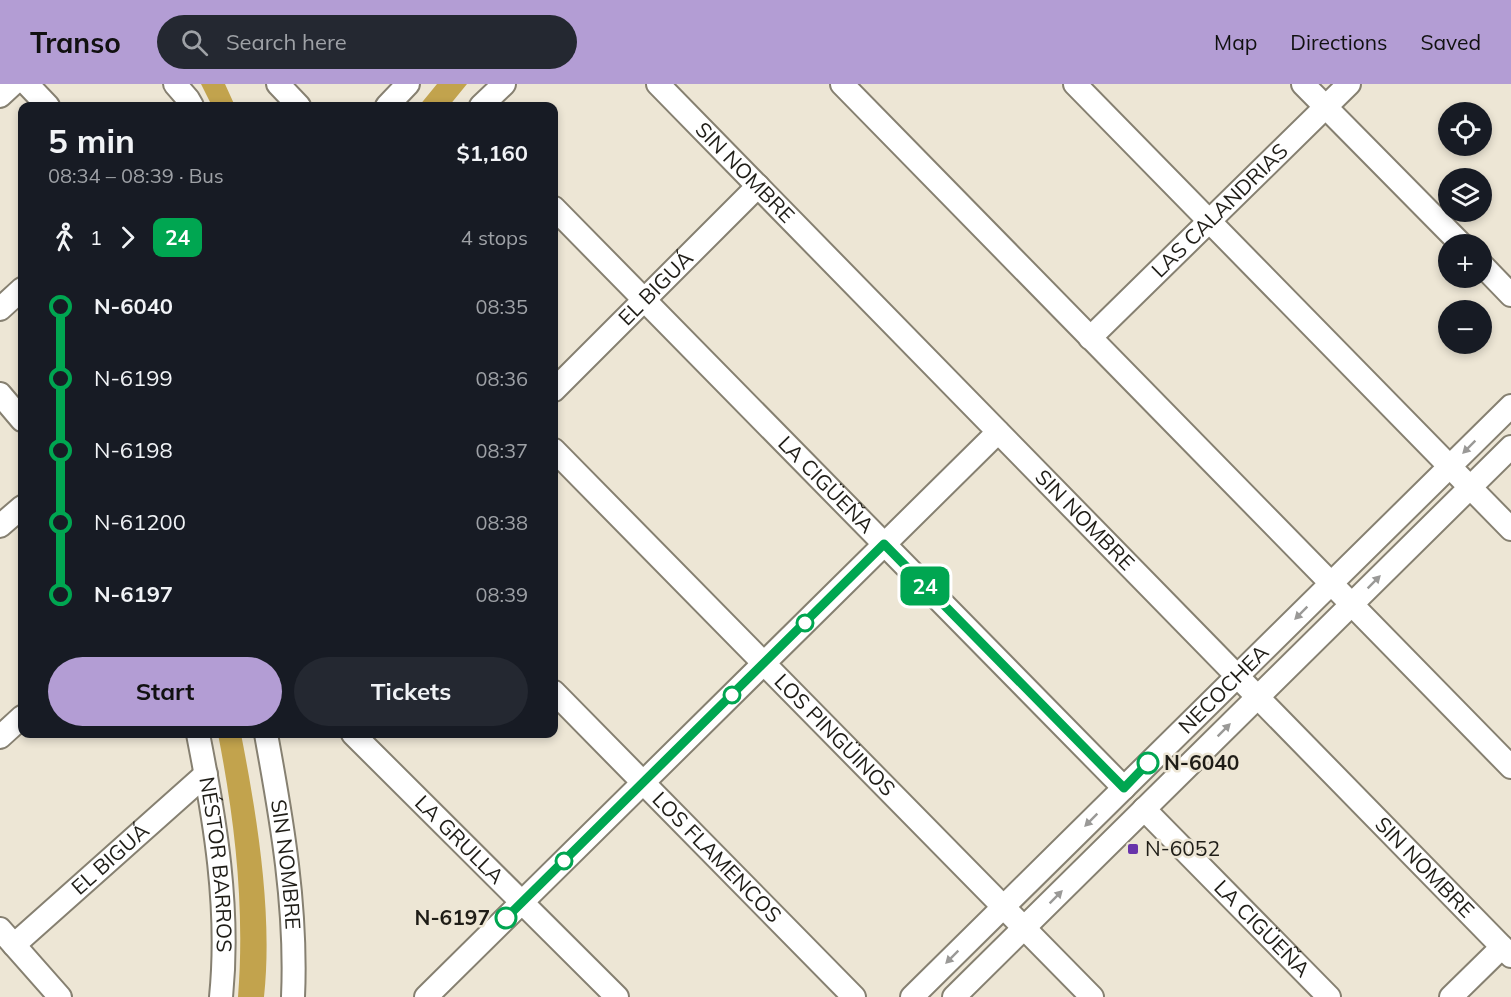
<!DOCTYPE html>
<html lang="en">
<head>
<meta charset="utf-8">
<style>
  body { margin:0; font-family:Mulish,sans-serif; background:#242831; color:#f1f3f6; height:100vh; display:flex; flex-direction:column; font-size:22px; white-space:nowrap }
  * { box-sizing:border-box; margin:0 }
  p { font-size:20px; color:#9ea1a6 }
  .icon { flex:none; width:33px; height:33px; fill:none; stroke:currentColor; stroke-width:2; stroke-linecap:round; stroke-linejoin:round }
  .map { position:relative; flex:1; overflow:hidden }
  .side { position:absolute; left:18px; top:18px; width:540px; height:636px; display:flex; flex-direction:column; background:#171b24; border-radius:12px; box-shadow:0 3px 9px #0003 }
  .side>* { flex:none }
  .badge { padding:0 12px; border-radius:9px; font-size:21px; line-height:39px }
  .controls { position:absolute; left:1438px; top:18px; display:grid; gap:12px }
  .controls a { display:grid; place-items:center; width:54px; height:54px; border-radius:50%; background:#171b24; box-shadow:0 3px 9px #0003; font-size:30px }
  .map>.badge { position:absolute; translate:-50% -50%; box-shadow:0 0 0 3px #fff }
  .legs { display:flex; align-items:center; gap:9px; height:66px; padding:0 30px; font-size:20px }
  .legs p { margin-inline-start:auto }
  .summary { display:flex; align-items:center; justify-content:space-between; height:102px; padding:0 30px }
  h1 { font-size:33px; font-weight:700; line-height:45px }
  .action { display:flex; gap:12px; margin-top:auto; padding:12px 30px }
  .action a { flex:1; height:69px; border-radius:36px; background:#b39dd4; color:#111; font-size:24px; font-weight:700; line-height:69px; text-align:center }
  .action a+a { background:#242831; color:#f1f3f6 }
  ul { padding:0 30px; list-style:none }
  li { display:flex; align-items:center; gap:21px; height:72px; font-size:22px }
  li i { display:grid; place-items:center; width:9px; height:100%; margin:0 8px; background:currentColor }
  li i::after { content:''; width:15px; height:15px; margin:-8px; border:4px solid; border-radius:50%; background:#171b24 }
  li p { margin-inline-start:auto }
  li:first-child i { background:linear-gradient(#0000 50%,currentColor 0) }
  li:last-child i { background:linear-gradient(currentColor 50%,#0000 0) }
  header { display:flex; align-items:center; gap:36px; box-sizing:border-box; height:84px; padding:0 30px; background:#b39dd4; color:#111 }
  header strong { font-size:28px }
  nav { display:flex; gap:33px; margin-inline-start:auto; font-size:21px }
  .search { width:420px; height:54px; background:#242831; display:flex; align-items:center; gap:15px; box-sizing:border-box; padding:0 21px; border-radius:33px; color:#9ea1a6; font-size:22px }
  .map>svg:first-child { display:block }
  .water { fill:#c2a34d }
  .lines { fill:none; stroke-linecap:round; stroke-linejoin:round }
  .minor-casing { stroke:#868071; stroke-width:26 }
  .minor { stroke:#fff; stroke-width:22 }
  .oneway { fill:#9a9997 }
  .line-1-casing { stroke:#fff; stroke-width:14 }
  .line-1 { stroke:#00a651; stroke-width:9 }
  .stop-1-dot { fill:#fff; stroke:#00a651; stroke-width:3 }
  .poi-dot { fill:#6834ab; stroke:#ede6d5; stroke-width:2 }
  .labels { text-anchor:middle; stroke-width:5; stroke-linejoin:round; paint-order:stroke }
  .street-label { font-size:21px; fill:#1f1d17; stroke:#ede6d5 }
  .stop-label { font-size:21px; font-weight:bold; fill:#1f1d17; stroke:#ede6d5; text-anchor:start }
  .poi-label { font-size:21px; fill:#1f1d17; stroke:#ede6d5; text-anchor:start }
</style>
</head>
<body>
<header>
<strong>Transo</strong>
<div class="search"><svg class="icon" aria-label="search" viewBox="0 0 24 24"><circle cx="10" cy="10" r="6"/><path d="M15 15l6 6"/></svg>Search here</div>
<nav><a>Map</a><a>Directions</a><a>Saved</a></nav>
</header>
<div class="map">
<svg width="1511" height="913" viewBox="0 0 1511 913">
  <rect width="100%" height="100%" fill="#ede6d5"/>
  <path class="water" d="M201 0H225L235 22H212Z
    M437 0H467L449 22H419Z
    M218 650H241C257 732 273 829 264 913H238C245 824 235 737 218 650Z"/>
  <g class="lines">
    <defs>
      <g id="minor">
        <path d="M27 0 48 22"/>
        <path d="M175 0 188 15 192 22"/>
        <path d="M278 0 299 22"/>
        <path id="s1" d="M658 0 1511 872"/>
        <path d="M842 0 1511 683"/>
        <path d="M1075 0 1511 445"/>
        <path d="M1303 0 1461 160"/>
        <path d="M0 12 13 0"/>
        <path d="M387 22 408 0"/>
        <path d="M481 22 504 0"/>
        <path id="s2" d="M554 124 1124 704"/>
        <path d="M1482 181 1511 211"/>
        <path d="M0 225 22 205"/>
        <path id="s3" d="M1090 254 1349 0"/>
        <path id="s4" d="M554 306 758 102"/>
        <path d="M0 310 22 336"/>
        <path id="s5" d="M554 366 1092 913"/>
        <path d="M0 442 22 423"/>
        <path id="s6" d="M554 608 854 913"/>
        <path id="s7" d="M198 650C215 736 230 824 221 913"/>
        <path id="s8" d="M266 650C282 737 297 824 293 913"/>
        <path id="s9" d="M353 650 617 913"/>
        <path d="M0 653 22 633"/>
        <path id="s10" d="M1144 725 1329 913"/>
        <path d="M0 845 60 913"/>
        <path id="s11" d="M14 861 206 690"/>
        <path d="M426 913 998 348"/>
        <path id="s12" d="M912 913 1511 322"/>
        <path d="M954 913 1511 363"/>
        <path d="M1451 913 1502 863"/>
      </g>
    </defs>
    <use href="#minor" class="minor-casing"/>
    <use href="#minor" class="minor"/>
  </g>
  <defs><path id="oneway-solid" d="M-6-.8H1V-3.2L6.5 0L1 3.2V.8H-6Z" transform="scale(1.5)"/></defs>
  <g class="oneway">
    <use href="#oneway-solid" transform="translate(1469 363) rotate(135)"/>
    <use href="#oneway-solid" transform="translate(1374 498) rotate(-45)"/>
    <use href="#oneway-solid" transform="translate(1301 529) rotate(135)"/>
    <use href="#oneway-solid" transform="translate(1224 646) rotate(-45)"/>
    <use href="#oneway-solid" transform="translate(1091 736) rotate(135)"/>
    <use href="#oneway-solid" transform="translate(1056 813) rotate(-45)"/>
    <use href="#oneway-solid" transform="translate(952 873) rotate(135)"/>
  </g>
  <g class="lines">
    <defs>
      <path id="line-1" d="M506 834 884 460 1124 704 1148 679"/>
    </defs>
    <use href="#line-1" class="line-1-casing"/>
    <use href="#line-1" class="line-1"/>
  </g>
  <g class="stop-1-dot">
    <circle cx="805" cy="539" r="8"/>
    <circle cx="732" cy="611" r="8"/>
    <circle cx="1148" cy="679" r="10"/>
    <circle cx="564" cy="777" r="8"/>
    <circle cx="506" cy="834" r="10"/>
  </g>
  <rect class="poi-dot" x="1127" y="759" width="12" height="12" rx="3"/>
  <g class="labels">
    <g class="street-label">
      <text dy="7" stroke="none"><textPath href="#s1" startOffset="124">SIN NOMBRE</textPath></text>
      <text dy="7" stroke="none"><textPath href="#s3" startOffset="182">LAS CALANDRIAS</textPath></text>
      <text dy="7" stroke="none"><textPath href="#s4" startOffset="144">EL BIGUÁ</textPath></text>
      <text dy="7" stroke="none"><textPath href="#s2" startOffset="388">LA CIGÜEÑA</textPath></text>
      <text dy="7" stroke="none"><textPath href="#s1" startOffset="610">SIN NOMBRE</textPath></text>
      <text dy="7" stroke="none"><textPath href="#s12" startOffset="438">NECOCHEA</textPath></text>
      <text dy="7" stroke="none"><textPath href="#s5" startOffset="400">LOS PINGÜINOS</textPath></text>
      <text dy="7" stroke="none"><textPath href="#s9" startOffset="150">LA GRULLA</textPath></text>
      <text dy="7" stroke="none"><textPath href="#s6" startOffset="232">LOS FLAMENCOS</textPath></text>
      <text dy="7" stroke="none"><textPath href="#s11" startOffset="129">EL BIGUÁ</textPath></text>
      <text dy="7" stroke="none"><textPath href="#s7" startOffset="132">NÉSTOR BARROS</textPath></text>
      <text dy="7" stroke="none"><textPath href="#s8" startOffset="132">SIN NOMBRE</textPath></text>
      <text dy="7" stroke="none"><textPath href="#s1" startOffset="1096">SIN NOMBRE</textPath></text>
      <text dy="7" stroke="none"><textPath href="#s10" startOffset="168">LA CIGÜEÑA</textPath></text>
    </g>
    <g class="stop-label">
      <text x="1164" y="686">N-6040</text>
      <text x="490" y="841" text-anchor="end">N-6197</text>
    </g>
    <g class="poi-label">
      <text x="1145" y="772">N-6052</text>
    </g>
  </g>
</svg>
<div class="controls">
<a><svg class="icon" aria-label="locate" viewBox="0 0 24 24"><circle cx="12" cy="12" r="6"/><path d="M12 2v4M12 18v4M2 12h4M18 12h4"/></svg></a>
<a><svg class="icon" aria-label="layers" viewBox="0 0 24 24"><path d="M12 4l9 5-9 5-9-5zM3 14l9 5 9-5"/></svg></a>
<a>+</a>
<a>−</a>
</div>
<b class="badge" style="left:925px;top:502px;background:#00a651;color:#fff">24</b>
<section class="side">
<div class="summary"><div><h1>5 min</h1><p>08:34 – 08:39 · Bus</p></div><b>$1,160</b></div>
<div class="legs"><svg class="icon" aria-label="walk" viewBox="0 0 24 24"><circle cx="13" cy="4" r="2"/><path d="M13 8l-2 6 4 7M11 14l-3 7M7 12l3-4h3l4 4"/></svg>1<svg class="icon" aria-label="forward" viewBox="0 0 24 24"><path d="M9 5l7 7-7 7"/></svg><b class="badge" style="background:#00a651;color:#fff">24</b><p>4 stops</p></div>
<ul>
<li><i style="color:#00a651"></i><b>N-6040</b><p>08:35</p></li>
<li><i style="color:#00a651"></i><span>N-6199</span><p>08:36</p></li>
<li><i style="color:#00a651"></i><span>N-6198</span><p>08:37</p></li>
<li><i style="color:#00a651"></i><span>N-61200</span><p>08:38</p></li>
<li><i style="color:#00a651"></i><b>N-6197</b><p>08:39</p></li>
</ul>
<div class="action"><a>Start</a><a>Tickets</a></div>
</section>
</div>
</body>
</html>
